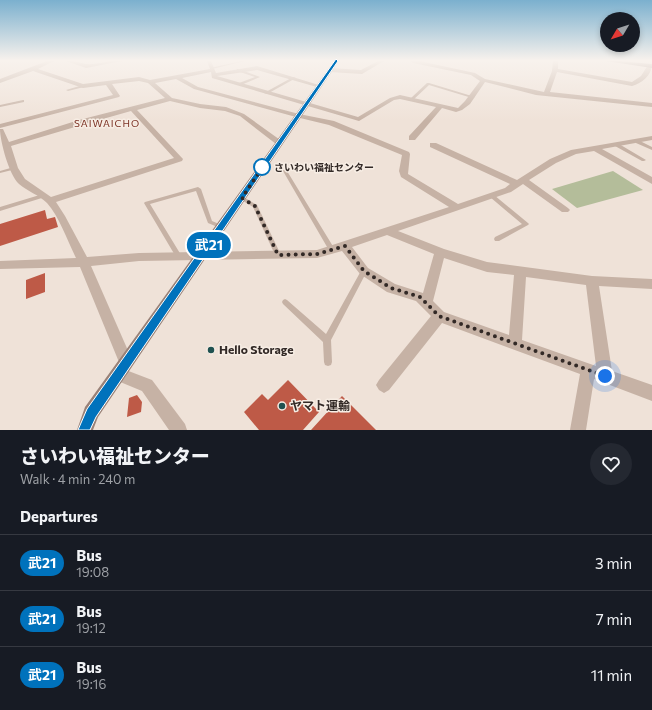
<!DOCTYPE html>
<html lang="en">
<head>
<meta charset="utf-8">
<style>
  body { margin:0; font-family:Commissioner,"Noto Sans JP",sans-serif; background:#242831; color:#f1f3f6; height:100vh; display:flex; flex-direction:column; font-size:15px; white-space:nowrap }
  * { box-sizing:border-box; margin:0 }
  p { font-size:13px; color:#9ea1a6 }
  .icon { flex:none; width:22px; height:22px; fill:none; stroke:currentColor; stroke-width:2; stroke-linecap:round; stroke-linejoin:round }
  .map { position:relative; height:430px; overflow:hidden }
  .sheet { display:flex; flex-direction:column; background:#171b24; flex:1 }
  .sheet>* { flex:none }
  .badge { padding:0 8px; border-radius:13px; font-size:14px; line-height:26px }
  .needle { width:26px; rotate:231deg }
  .controls { position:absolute; left:600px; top:12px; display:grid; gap:8px }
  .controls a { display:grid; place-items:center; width:40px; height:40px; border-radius:50%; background:#171b24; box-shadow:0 2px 6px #0003; font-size:20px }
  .you { position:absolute; width:20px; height:20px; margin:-10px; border:3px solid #fff; border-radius:50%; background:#1a73e8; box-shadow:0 0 0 6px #1a73e833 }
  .map>.badge { position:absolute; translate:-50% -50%; box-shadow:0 0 0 2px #fff }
  h2 { padding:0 20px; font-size:15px; line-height:36px }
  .round { display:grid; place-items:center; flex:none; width:42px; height:42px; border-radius:21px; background:#242831 }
  .headline { display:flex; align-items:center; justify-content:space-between; height:68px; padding:0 20px }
  h1 { font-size:19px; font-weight:800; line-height:30px }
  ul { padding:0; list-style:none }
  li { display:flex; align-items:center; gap:12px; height:56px; padding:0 20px; border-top:1px solid #363941 }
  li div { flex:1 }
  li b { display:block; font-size:15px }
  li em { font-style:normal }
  li .badge { min-width:44px; font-weight:700; text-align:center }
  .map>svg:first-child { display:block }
  .green { fill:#b4bd9a }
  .building { fill:#be5a47 }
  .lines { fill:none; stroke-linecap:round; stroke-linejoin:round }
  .lane { fill:#c6b2a5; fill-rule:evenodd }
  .street { fill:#c6b2a5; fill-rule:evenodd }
  .secondary { fill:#998177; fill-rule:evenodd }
  .line { fill:#0072bc; stroke:#fff }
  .walk { stroke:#322926; stroke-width:4; stroke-dasharray:0 7.2 }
  .stop-dot { fill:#fff; stroke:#0072bc; stroke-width:2 }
  .poi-dot { fill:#1f5150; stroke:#f7ede4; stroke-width:1.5 }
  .labels { text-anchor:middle; stroke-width:3; stroke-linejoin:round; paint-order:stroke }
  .far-quarter-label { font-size:10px; letter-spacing:1px; fill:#7c3224; stroke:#f7ede4 }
  .stop-label { font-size:10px; font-weight:bold; fill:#322926; stroke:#f7ede4; text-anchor:start }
  .near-poi-label { font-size:12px; font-weight:bold; fill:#322926; stroke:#f7ede4; text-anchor:start }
</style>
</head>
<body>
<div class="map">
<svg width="652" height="430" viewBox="0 0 652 430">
  <rect width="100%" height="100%" fill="#efe2d8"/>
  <path class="green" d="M613 171 643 190 577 208 552 189Z"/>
  <path class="building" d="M45 210 47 219 55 217 58 227 0 246V224Z
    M45 273V292L26 299V280Z
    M288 380 319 412 303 430H259L244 412 262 394 268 400Z
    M137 395 142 402 141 412 127 417 129 398Z
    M342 396 376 430H311Z"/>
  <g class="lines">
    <path class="lane" d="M242 61H245L212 69 210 68Z
      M237 69H239L260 77 241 85H239V83L255 77 237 71Z
      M293 77 296 78 267 94 264 93Z
      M427 83H429L475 97 472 98 429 85 412 101H410V99Z
      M83 85H84V87L68 91 66 90Z
      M23 100H24V102L0 107V105Z
      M636 141H640L652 147V150L636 143Z
      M615 144H619L646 160 644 161H642L615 146Z
      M14 167 16 168V169L0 173V171Z
      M283 170H287V171L334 248 335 250 334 252H330L283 171Z
      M198 187 201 189 212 221 224 226 225 227 224 228H220L208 223 196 191 150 204 181 255 180 257H176L144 203 145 202Z
      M43 194 45 195 46 196 45 197 0 211V207Z
      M492 194 494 195 528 223 529 224 528 225 499 241H495L494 239 495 237 522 224 490 197 489 196Z
      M242 196 257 205 281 255 280 257H276L253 207 240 199 239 198 240 197Z
      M364 268 366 269 367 271 331 340 332 362 331 365 328 366 325 365 324 362 323 342 283 304 282 302 283 300 285 299 287 300 326 334 362 269Z"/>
    <path class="street" d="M47 61H54L38 69 83 84 139 77 150 80 210 69 207 61H211L216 73 257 66 322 86 317 87 257 70 217 76 358 117 390 98 400 95 458 108 465 101 480 81 471 75 413 63 411 61H419L475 73 485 79 544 92 552 71 553 61H558V69L632 82 641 76 648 65H652C651 76 642 83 632 86L557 72 550 92 652 103V107L536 95 485 82 470 104 462 110 456 112 442 108 415 140H409V136L436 107 400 99 394 100 359 121 212 78 211 72 182 78 198 87 299 114 334 121 409 152 410 154 408 174 458 204 505 188 510 184 430 147V143H436L517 180 550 159 571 150 652 136V140L602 149 652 177V184L594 151 576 154 556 163 529 180 568 208 570 210 568 212H562L523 184 511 192 398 231 444 249 487 262 592 276 652 279V289L599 286 612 371 652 385V401L594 379 586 430H570L580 374 442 323 389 390 384 393 379 390 376 385 379 380 431 316 416 301 387 292 360 274 342 251 317 258 139 261 91 266 133 362 131 367 126 369 121 367 80 267 0 269V261L76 258C68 242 59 216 47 203 39 195 27 191 19 184 9 175 0 141 0 129H3L9 142 79 120 165 98 148 83 139 81 112 84 120 96 119 97 0 128V124L113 95 106 85 83 88 33 71 0 83V79ZM176 79 194 89 296 117 329 125 402 155 399 171 401 177 449 207 317 250 139 253 87 257 65 216 56 202 182 161 183 159 137 110 170 101 200 108 225 111 240 116 276 144H282L283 142 244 114 226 107 200 104 172 98 155 83ZM131 111 174 158 51 197 25 179 18 168 11 146 85 124ZM387 235 434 254 423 293 395 284 368 268 352 247ZM444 258 487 272 514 275 509 335 444 312 433 301ZM526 277 586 285 596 366 522 340Z
      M66 61C73 60 79 63 86 64 97 65 110 60 122 61L86 68Z
      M378 61H384L362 74 330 72 327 70 330 68 361 70Z
      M118 367 152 380 185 424 187 430H169L142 391 113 379 111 374 113 369Z"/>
    <path class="secondary" d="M334 61H339L98 417 93 430H77L85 407Z
      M606 61H619L652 64V68Z"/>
  </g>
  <linearGradient id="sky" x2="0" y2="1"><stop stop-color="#7bb0ce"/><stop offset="0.5" stop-color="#f8f2ed"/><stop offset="1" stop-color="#f8f2ed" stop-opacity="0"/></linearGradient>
  <rect width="652" height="121" fill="url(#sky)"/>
  <path class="line" d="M336 59 338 61 96 417 90 430H78L87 409Z"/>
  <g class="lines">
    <path class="walk" d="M262 167 264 165 242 198 255 206 278 255 317 254 345 246 364 271 391 288 420 297 439 316 605 376"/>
  </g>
  <circle class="stop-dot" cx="262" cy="167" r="8"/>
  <g class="poi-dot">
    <circle cx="211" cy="350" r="4"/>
    <circle cx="282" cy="406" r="4"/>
  </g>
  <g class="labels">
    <g class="far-quarter-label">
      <text x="107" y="127">SAIWAICHO</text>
    </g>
    <g class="stop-label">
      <text x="274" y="171">さいわい福祉センター</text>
    </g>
    <g class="near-poi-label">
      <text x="219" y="354">Hello Storage</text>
      <text x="290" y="410">ヤマト運輸</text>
    </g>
  </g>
</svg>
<div class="controls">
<a><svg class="needle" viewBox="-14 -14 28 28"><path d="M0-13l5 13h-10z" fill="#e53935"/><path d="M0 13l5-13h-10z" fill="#9ea1a6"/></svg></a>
</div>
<div class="you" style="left:605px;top:376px"></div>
<b class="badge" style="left:209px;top:245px;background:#0072bc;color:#fff">武21</b>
</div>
<section class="sheet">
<div class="headline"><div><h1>さいわい福祉センター</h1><p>Walk · 4 min · 240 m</p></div><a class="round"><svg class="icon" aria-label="heart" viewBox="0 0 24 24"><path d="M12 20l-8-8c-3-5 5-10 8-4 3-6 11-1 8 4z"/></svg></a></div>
<h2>Departures</h2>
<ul>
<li><span class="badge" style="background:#0072bc;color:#fff">武21</span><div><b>Bus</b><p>19:08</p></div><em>3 min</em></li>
<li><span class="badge" style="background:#0072bc;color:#fff">武21</span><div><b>Bus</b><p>19:12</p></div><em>7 min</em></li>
<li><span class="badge" style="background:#0072bc;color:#fff">武21</span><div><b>Bus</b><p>19:16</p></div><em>11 min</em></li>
</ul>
</section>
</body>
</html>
